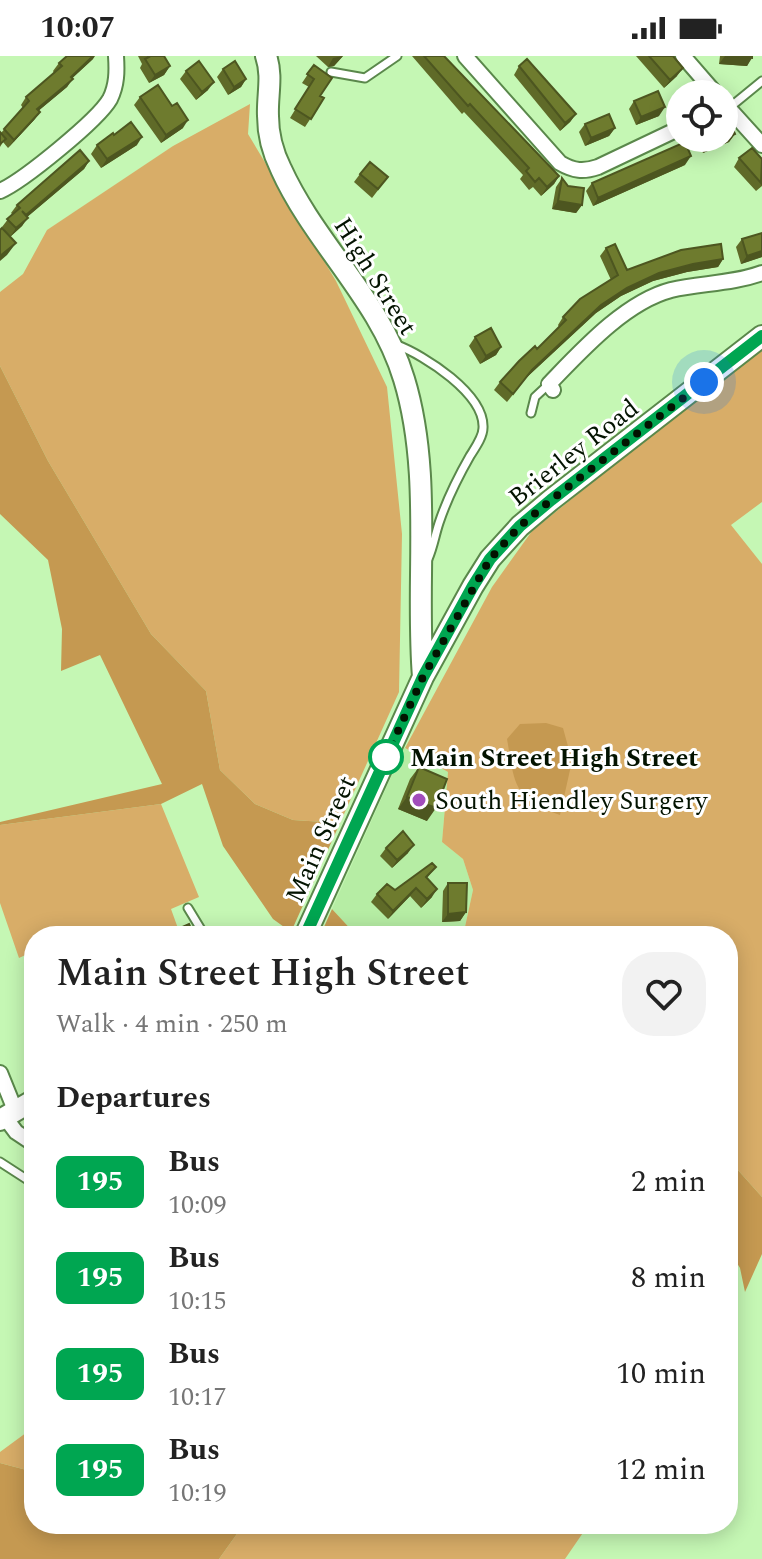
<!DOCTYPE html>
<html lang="en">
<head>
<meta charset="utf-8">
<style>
  body { margin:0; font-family:Spectral,serif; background:#f2f2f2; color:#222; height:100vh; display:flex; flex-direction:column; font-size:30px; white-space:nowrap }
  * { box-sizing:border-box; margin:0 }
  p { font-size:26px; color:#767676 }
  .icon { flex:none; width:44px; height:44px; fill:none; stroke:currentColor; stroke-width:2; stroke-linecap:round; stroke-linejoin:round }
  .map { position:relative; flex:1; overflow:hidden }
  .details { position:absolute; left:24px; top:870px; width:714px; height:608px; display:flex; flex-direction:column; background:#fff; border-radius:32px; box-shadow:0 4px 20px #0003 }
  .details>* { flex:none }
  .badge { padding:0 16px; border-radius:12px; font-size:28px; line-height:52px }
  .buttons { position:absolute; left:666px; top:24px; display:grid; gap:16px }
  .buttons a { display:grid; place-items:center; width:72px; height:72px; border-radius:50%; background:#fff; box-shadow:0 4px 20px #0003; font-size:40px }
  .you { position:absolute; width:40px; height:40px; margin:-20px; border:6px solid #fff; border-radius:50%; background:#1a73e8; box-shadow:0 0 0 12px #1a73e833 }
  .map>.badge { position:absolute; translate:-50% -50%; box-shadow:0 0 0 4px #fff }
  h2 { padding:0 32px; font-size:30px; line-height:72px }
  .round { display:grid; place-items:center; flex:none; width:84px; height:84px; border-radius:32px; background:#f2f2f2 }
  .head { display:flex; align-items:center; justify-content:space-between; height:136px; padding:0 32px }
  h1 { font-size:38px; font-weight:600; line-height:60px }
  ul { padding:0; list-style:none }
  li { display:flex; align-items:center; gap:24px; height:96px; padding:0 32px }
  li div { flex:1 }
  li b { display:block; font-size:30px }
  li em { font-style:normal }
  li .badge { min-width:88px; font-weight:700; text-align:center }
  .status { display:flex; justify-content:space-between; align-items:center; height:56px; padding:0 40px; background:#fff; direction:ltr }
  .status svg { height:22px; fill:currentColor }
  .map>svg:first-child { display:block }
  .built { fill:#b6eda4 }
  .green { fill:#d8ad68 }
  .forest { fill:#c59951 }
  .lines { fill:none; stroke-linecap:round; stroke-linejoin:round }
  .lane-casing { stroke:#5a884b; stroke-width:11 }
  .street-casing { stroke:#5a884b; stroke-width:18 }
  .secondary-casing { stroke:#5a884b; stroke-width:24 }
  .lane { stroke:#fff; stroke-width:7 }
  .street { stroke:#fff; stroke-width:14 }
  .secondary { stroke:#fff; stroke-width:20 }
  .wall { fill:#5f6a28 }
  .shaded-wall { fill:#4d5620 }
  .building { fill:#6e7b2e; stroke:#4d5620; stroke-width:2 }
  .line-casing { stroke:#fff; stroke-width:18 }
  .line { stroke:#00a651; stroke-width:12 }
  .walk { stroke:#031300; stroke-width:8; stroke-dasharray:0 14.4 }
  .stop-dot { fill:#fff; stroke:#00a651; stroke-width:4 }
  .poi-dot { fill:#a24dbb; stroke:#fff; stroke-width:3 }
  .labels { text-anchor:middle; stroke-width:6; stroke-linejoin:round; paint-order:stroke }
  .street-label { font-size:26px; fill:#031300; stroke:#fff }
  .stop-label { font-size:26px; font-weight:bold; fill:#031300; stroke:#fff; text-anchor:start }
  .poi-label { font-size:26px; fill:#031300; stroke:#fff; text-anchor:start }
</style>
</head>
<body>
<div class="status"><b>10:07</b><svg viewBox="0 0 49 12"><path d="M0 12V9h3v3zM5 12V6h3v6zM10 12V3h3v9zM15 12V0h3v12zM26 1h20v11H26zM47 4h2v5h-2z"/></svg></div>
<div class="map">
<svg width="762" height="1503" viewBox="0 0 762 1503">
  <rect width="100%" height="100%" fill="#c5f7b4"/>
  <path class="built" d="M404 692 448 716 442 786 463 803 473 834 463 880H357L332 853Z"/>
  <path class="green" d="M250 48 248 78 336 225 387 331 402 478 399 636 340 767 293 764 255 748 220 714 206 635 151 578 48 405 0 310V236L23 218 47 174 173 90Z
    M762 289V446L731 469 762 508V1141L728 1103V880H463L473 834 463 803 442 786 448 716 405 692 492 531 532 475Z
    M161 748 199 841 171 853 180 878 34 880V895L19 902 0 847V769Z
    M34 1371V1416L0 1407V1396Z
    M244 1468H589L565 1503H219Z"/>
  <path class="forest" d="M0 310 48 405 151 578 206 635 220 714 255 748 293 764 340 767 291 876 273 863 223 790 202 728 161 748 0 769V766L162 728 100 599 61 615 62 573 48 504 0 458Z
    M546 667 563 672 572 705 560 759C512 742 515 728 507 683L520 668Z
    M332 853 357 880H320Z
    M728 1103 762 1141V1198L745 1236 740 1212 728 1193Z
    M0 1407 34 1416V1468H244L219 1503H0Z"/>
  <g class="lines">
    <defs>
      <path id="lane" d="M331 16 365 22 397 0
        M729 52 762 25
        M397 289C424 299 485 338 483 372 483 381 475 392 470 400 458 421 447 443 439 467 435 479 433 492 428 503
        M531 357 535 341 549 328
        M188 852 205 880
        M0 1106 34 1128"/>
      <path id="street" d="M465 0 560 107C574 115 583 116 598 111L680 72
        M683 0 716 38
        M724 47 762 89
        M0 135C23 125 98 64 110 43 117 29 117 15 116 0
        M553 334 549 328C581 295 625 246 671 234 701 227 732 228 762 217
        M0 1017 15 1054
        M4 1060 16 1076 34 1088"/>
      <path id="secondary" d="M266 0C273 20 267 40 268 60 268 78 273 97 281 113 315 188 380 243 404 323 433 418 415 523 423 621
        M305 880 423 621 473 530 490 503 520 470 551 444 762 280
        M0 1064 34 1044"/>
    </defs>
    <use href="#lane" class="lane-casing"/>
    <use href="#street" class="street-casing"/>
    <use href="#secondary" class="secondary-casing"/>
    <use href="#lane" class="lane"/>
    <use href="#street" class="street"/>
    <use href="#secondary" class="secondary"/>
  </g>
  <path class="wall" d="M138 0H164L170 10 164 19 149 27 140 12 142 8Z
    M316 0H343L334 10 328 11Z
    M412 0H444L559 120 554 128 541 140 533 131 529 134 520 123 523 119 464 56 462 58Z
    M636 0H673L677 20 664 32Z
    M720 0H752L747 10 719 8Z
    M93 3 72 22 67 31 38 55 40 56 34 64 8 92 3 86 0 91V76L1 77 23 52 21 49 26 41 54 17 53 15 59 7Z
    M314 9 320 40 324 42 305 71 290 62 309 31 302 27Z
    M519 10 576 58 570 66 560 75 514 19Z
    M223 13 246 23 241 31 228 39 217 21Z
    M186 15 208 34 196 44 180 23Z
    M140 41 183 72 161 87 134 49Z
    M634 45 659 60 636 69 629 53Z
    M585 68 615 72 609 80 585 90 579 76Z
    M735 78 729 86 703 97 697 84 698 82H724Z
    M114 79 137 89 101 112 91 98 97 89Z
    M739 102 762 103V130L756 135 734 111Z
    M89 105 84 113 27 161 22 170 10 181 2 171 12 158 11 157 17 149Z
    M685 109 593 150 586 135 592 127Z
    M360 118 382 129 372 142 354 126Z
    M562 122 582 149 576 157 552 153 556 131Z
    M742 183 762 201 741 208 736 191Z
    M606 192 627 214 723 203 718 211 687 216 653 225 621 240 596 257 526 322 507 346 494 334 500 326 537 293 559 271 558 269 563 261 611 224 600 200Z
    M475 281 501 291 496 299 480 308 469 290Z
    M419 711 427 765 398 753 410 723Z
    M386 792 408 797 392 812 380 800Z
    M436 811 427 822 432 841 421 852 410 840 388 863 371 846 377 838 395 834Z
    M448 827 466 856 460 865 442 866 443 835Z"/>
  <path class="shaded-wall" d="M93 0H95L93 3 65 29 71 21Z
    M343 0 334 10 328 11 333 2Z
    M725 0 752 2 747 10 719 8Z
    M170 10 164 19 149 27 155 19Z
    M683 12 677 20 664 32 670 24Z
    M73 23 67 31 31 61 37 53Z
    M246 23 241 31 228 39 234 31Z
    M214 26 208 34 196 44 202 36Z
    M665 51 659 60 636 69 641 61Z
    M40 56 34 64 8 92 14 84Z
    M576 58 570 66 560 75 565 67Z
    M188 64 183 72 161 87 166 79Z
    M615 72 609 80 585 90 591 82Z
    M735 78 729 86 703 97 709 89Z
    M142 81 137 89 101 112 107 103Z
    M691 100 685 109 593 150 598 142Z
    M89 105 84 113 20 167 26 159Z
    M559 120 554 128 541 140 547 131Z
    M558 145 582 149 576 157 552 153Z
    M28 162 22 170 10 181 16 172Z
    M16 187 7 199 0 205V200Z
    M762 195V201L741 208 747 200Z
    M723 203 718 211 687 216 653 225 621 240 596 257 526 322 507 346 532 314 601 249 627 232 659 217 693 208Z
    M501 291 496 299 480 308 486 300Z
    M407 741 436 752 427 765 398 753Z
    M414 789 408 797 392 812 397 804Z
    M416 832 410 840 388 863 393 855Z
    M437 833 432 841 421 852 427 843Z
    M466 856 460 865 442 866 448 858Z"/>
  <path class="building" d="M67 0H93L71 21 73 23 37 53 40 56 14 84 4 73 29 45 26 41 62 10 59 7Z
    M148 0H164L170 10 155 19 145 3 149 1Z
    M424 0H444L559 120 547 131 539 122 535 126 526 115 529 112 470 48 468 50Z
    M649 0H673L683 12 670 24Z
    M727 0H752V2Z
    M527 3 576 58 565 67 519 10Z
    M199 5 214 26 202 36 186 15Z
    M235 5 246 23 234 31 223 13Z
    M314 9 332 22 320 40 324 42 311 63 295 53 314 23 307 18Z
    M158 29 172 50 177 47 188 64 166 79 140 41Z
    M658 35 665 51 641 61 634 45Z
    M609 58 615 72 591 82 585 68Z
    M729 64 735 78 709 89 705 82H724V66Z
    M131 66 142 81 107 103 97 89 113 77 114 79Z
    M0 76 6 83 0 88Z
    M685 86 691 100 598 142 592 127Z
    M752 92 762 103 761 127 739 102Z
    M80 94 89 105 26 159 22 155 28 162 16 172 7 163 20 152 17 149Z
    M370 106 388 121 378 133 360 118Z
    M562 122 568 130 584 132 582 149 558 145Z
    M2 172 16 187 0 200V174Z
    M762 177V195L747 200 742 183Z
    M615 188 627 214 681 194 721 188 723 203 693 208 659 217 627 232 601 249 532 314 513 338 500 326 519 305 535 290 537 293 566 264 563 261 580 243 618 219 606 192Z
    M491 272 501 291 486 300 475 281Z
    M419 711 447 723 436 752 407 741Z
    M403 775 414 789 397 804 386 792Z
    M432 807 436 811 426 821 437 833 427 843 416 832 393 855 377 838 387 828 395 834Z
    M448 827H467L466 856 448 858Z
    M189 868 194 880H175L173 875Z"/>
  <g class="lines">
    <defs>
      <path id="line" d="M305 880 423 621 473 530 490 503 520 470 551 444 762 280"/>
    </defs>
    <use href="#line" class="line-casing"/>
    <use href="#line" class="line"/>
    <path class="walk" d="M386 701 423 621 490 503 520 470 551 444 704 326"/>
  </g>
  <circle class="stop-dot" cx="386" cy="701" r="16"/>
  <circle class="poi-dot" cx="419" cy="744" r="8"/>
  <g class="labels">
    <g class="street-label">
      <text transform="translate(376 220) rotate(58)" y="9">High Street</text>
      <text transform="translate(573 396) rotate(-38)" y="9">Brierley Road</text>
      <text transform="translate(320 783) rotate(-66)" y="9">Main Street</text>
    </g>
    <g class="stop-label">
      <text x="410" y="710">Main Street High Street</text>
    </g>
    <g class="poi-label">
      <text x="435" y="753">South Hiendley Surgery</text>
    </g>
  </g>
</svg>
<div class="buttons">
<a><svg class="icon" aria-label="locate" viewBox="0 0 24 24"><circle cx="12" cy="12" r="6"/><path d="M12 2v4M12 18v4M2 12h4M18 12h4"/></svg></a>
</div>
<div class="you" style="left:704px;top:326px"></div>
<section class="details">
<div class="head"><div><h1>Main Street High Street</h1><p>Walk · 4 min · 250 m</p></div><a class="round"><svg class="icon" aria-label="heart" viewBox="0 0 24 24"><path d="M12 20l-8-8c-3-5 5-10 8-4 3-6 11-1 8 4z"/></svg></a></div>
<h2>Departures</h2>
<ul>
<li><span class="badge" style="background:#00a651;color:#fff">195</span><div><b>Bus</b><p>10:09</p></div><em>2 min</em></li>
<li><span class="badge" style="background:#00a651;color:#fff">195</span><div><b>Bus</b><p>10:15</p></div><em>8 min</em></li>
<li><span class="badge" style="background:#00a651;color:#fff">195</span><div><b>Bus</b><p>10:17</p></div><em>10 min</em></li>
<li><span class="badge" style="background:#00a651;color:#fff">195</span><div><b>Bus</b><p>10:19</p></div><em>12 min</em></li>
</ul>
</section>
</div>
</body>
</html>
